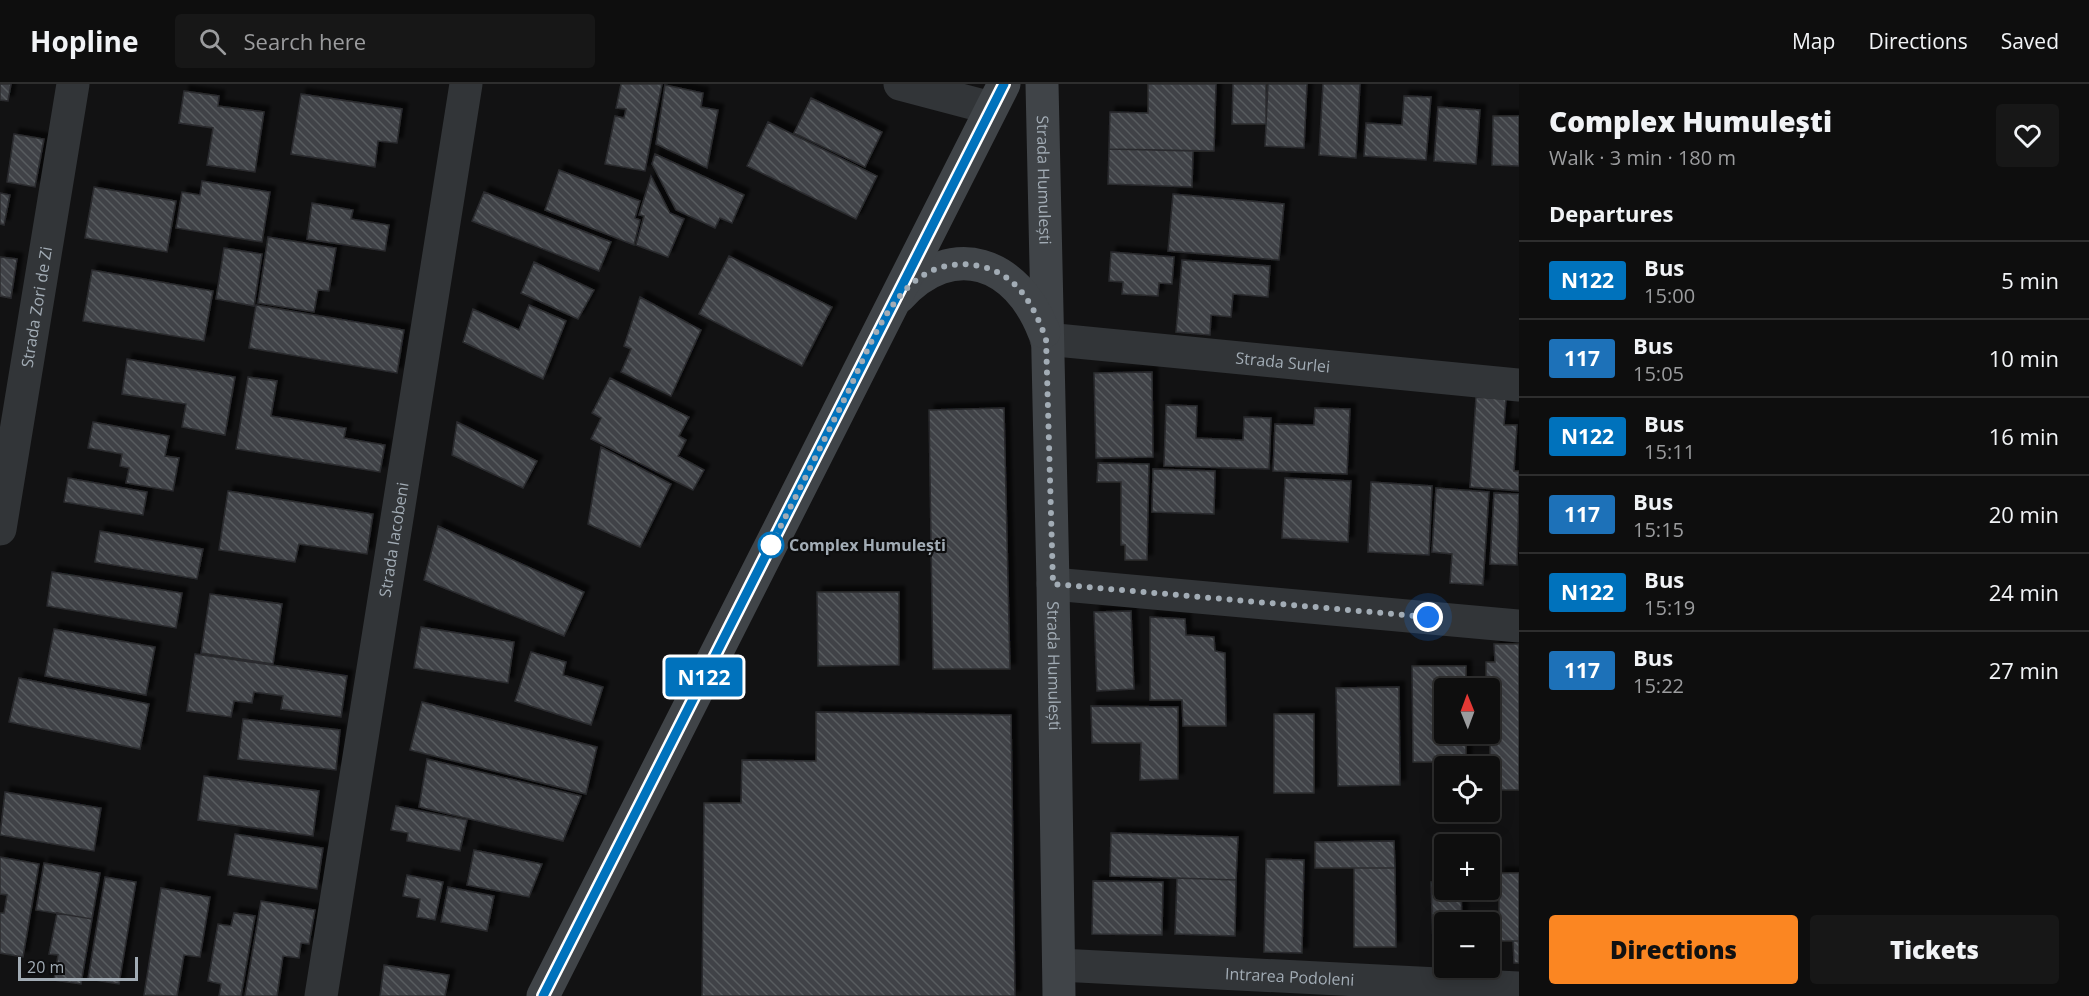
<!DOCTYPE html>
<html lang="en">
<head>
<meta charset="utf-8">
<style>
  body { margin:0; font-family:"Open Sans",sans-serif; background:#171717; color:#f1f3f6; height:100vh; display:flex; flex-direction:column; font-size:22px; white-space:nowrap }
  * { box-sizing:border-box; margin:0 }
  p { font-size:20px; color:#9b9c9e }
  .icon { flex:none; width:33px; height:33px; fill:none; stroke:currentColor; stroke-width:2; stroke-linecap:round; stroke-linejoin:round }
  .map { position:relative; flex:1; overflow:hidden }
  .details { display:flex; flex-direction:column; background:#0e0e0e; width:570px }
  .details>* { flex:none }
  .badge { padding:0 12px; border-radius:4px; font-size:21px; line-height:39px }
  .needle { width:39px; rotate:359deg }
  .tools { position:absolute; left:1434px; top:594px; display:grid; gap:12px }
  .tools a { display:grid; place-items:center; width:66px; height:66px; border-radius:6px; background:#0e0e0e; box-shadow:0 3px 15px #0003,0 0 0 2px #2e2e2e; font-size:30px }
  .scale { position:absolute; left:18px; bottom:15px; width:120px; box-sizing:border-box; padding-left:6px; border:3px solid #a2acb5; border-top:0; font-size:16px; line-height:21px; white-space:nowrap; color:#a2acb5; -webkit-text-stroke:4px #0d0d0e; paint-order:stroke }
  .you { position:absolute; width:30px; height:30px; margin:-15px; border:4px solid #fff; border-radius:50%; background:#1a73e8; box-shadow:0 0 0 9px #1a73e833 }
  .map>.badge { position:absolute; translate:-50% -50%; box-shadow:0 0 0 3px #fff }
  h2 { padding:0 30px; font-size:22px; line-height:54px }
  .round { display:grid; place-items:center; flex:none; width:63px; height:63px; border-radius:6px; background:#171717 }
  .headline { display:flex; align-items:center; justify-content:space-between; height:102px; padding:0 30px }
  h1 { font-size:28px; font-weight:800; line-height:45px }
  .cta { display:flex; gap:12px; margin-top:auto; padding:12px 30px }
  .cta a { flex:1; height:69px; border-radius:6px; background:#fb8622; color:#111; font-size:24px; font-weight:800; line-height:69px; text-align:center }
  .cta a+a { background:#171717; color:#f1f3f6 }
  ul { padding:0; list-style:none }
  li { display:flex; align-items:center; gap:18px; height:78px; padding:0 30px; border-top:2px solid #2e2e2e }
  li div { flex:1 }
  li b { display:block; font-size:22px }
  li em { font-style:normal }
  li .badge { min-width:66px; font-weight:700; text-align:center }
  header { display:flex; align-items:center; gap:36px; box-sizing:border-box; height:84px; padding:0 30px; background:#0e0e0e; border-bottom:2px solid #2e2e2e }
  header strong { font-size:28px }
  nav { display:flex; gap:33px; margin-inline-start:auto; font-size:21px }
  .search { width:420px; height:54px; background:#171717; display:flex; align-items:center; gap:15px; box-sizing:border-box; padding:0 21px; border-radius:6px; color:#9b9c9e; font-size:22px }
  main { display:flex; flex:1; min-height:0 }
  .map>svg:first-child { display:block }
  .building { fill:url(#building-back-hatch); stroke:#2b2c2f; stroke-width:1.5; filter:url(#shadow) }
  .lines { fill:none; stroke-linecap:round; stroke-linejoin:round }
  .street { stroke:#323538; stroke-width:33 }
  .secondary { stroke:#404448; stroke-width:33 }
  .line-casing { stroke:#fff; stroke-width:14 }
  .line { stroke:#0072bc; stroke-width:9 }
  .walk { stroke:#a2acb5; stroke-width:6; stroke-dasharray:0 10.8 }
  .stop-dot { fill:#fff; stroke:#0072bc; stroke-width:3 }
  .labels { text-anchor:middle; stroke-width:4.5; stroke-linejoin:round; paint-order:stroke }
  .street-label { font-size:16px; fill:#a2acb5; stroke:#0d0d0e }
  .stop-label { font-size:16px; font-weight:bold; fill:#a2acb5; stroke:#0d0d0e; text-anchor:start }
</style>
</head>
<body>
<header>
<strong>Hopline</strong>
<div class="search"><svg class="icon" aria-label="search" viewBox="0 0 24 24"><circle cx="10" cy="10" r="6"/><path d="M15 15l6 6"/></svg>Search here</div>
<nav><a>Map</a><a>Directions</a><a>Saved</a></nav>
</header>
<main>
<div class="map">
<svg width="1519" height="912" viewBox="0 0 1519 912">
  <defs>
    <pattern id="building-back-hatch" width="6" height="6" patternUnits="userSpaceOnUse" patternTransform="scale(1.5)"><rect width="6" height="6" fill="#404346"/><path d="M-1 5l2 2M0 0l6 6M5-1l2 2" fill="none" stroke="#585b5e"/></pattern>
    <filter id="shadow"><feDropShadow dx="5.5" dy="-5.5" stdDeviation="1.5" flood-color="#0009"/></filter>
  </defs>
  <rect width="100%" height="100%" fill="#121213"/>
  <path class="building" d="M0 0H11L8 17 0 16Z
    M621 0H662L645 87 605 80 615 32 624 34 626 25 616 24Z
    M1148 0H1216L1214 67 1109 65 1110 28 1148 29Z
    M1233 0H1266V40H1232Z
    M1268 0H1307L1304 64 1265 62Z
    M1323 0H1360L1356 74 1319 71Z
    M665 1 703 9 701 23 718 26 707 84 656 60Z
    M184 7 219 12 218 22 264 28 255 88 207 81 213 44 179 39Z
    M301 10 402 25 397 59 378 57 375 83 291 70Z
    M1404 12 1431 13 1426 76 1364 72 1366 39 1402 41Z
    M811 14 882 48 865 83 794 49Z
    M1438 23 1480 26 1476 80 1434 77Z
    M1493 32H1519V82L1492 81Z
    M768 38 877 92 856 135 747 82Z
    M14 50 44 55 35 103 7 98Z
    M1109 65 1193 67 1192 103 1108 100Z
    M655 70 744 111 732 139 720 134 715 144 676 126 652 80Z
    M559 86 640 117 635 134 640 136 634 161 545 126Z
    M651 92 670 129 684 135 668 173 636 161 644 132 639 131Z
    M202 97 270 108 262 158 176 144 182 108 200 111Z
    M94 103 176 117 167 168 85 154Z
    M484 108 611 158 599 187 472 137Z
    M0 109 10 111 4 141 0 140Z
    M1173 110 1284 120 1279 176 1168 167Z
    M312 119 353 126 351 135 389 141 385 167 307 155Z
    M268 153 336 164 329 207 318 206 314 228 258 219Z
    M224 164 262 170 254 222 216 215Z
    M1111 168 1174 173 1172 200 1159 199 1158 212 1122 210 1123 198 1109 197Z
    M729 172 832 223 802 282 699 230Z
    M0 173 17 175 11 214 0 212Z
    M1182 176 1270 182 1268 213 1233 210 1231 233 1211 231 1210 251 1176 248Z
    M534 178 594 206 578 235 521 209Z
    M92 186 213 207 204 257 83 237Z
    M640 213 701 246 671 312 621 288 631 265 624 262Z
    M256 221 404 246 397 289 249 264Z
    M529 221 566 237 543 295 463 258 473 225 519 246Z
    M127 275 235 293 225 351 182 343 186 320 122 310Z
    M1152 288 1153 373 1096 374 1094 289Z
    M248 293 277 297 271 332 346 344 344 354 385 361 380 388 236 365Z
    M610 294 689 333 679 352 686 356 678 372 704 386 693 406 591 355 601 334 592 329Z
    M1476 313 1506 315 1504 341H1517L1514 387H1519V407L1470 403Z
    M1166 321 1197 322 1196 354 1243 356 1244 333 1271 334 1269 385 1164 382Z
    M1004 324 1010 585H933L929 326Z
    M1315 324 1350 325 1347 390 1273 387 1275 340 1314 341Z
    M93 338 169 352 165 372 179 374 173 407 126 399 129 384 120 382 122 370 88 364Z
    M457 338 537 377 523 404 452 371Z
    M601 363 671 400 640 463 588 440Z
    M1098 379 1149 380 1147 476H1125V461H1121V398H1097Z
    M1153 385 1215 387 1214 430 1152 428Z
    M68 394 147 408 143 431 64 418Z
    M1285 394 1351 397 1348 458 1282 454Z
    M1371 398 1432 402 1429 471 1368 468Z
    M1436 404 1489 408 1483 501 1450 499 1452 470 1432 468Z
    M228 407 373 430 367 470 299 460 295 478 219 466Z
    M1494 409 1519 410 1517 481 1490 480Z
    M438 442 584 508 564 552 424 496Z
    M100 447 203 465 197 495 95 478Z
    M52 488 182 509 176 544 47 522Z
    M817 508H899V581L818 582Z
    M210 510 282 520 273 580 201 569Z
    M1131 527 1134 605 1097 607 1094 528Z
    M1150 533 1185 535 1186 551 1214 553 1215 567 1225 569 1226 642H1183L1182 616H1150Z
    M421 543 514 558 508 599 414 584Z
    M54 545 155 563 146 611 45 592Z
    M1494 560H1519V706H1490V604H1486V578H1495Z
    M531 568 566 578 563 591 603 603 591 641 515 617Z
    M195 570 347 592 341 633 281 625 283 612 254 608 252 619 234 617 231 633 187 627Z
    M1412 582H1466V604H1444V650H1466V682H1444V704H1436V678H1413Z
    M19 594 149 620 140 665 9 638Z
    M1399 603 1400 701 1338 702 1336 604Z
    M422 618 597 663 586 710 410 666Z
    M1091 622 1178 623V695L1140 696 1141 659H1092Z
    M816 628 1011 631 1015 912H702L704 719H741L742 676 816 677Z
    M1274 630H1314V709H1274Z
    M243 635 340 646 336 686 238 675Z
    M427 675 581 712 563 757 419 723Z
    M204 692 319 707 313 752 198 736Z
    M5 708 101 724 94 767 0 751Z
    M396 722 467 736 460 767 407 757 408 749 391 746Z
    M1111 749 1238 753 1236 796 1110 792Z
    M235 750 323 764 317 805 228 791Z
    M1394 757 1395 784H1315V758Z
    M474 766 542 780 529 813 467 801Z
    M0 773 39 780 23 873 0 869V829H4L7 811 0 810Z
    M1266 775 1304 776 1302 869 1264 868Z
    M44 779 100 789 92 835 36 826Z
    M1354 784H1395L1396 863H1354Z
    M1499 789H1519V857H1499Z
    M407 791 443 798 435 836 417 833 420 815 403 812Z
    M105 793 136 798 119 900 88 895Z
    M1177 794 1236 796 1235 852 1175 850Z
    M1093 797 1163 798 1162 851 1092 850Z
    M1431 798H1444V806H1461L1462 838H1444V860L1433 861Z
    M448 803 494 812 487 847 441 838Z
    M161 804 210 813 200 873 184 871 177 912 144 911Z
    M261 817 315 826 309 860 301 859 299 874 283 872 277 912H245Z
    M57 829 92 835 81 900 54 896 58 871 49 870Z
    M234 829 255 832 241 912H219L221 900 208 897 218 840 231 842Z
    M1513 857H1519V879H1514Z
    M384 881 449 891 445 912H380Z"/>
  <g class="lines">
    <g class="street">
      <path d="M900 0 991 24"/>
      <path id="s1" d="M1046 255 1519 301"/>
      <path id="s2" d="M0 445 73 0"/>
      <path d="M1053 500 1519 542"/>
      <path id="s3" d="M1059 881 1519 904"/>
      <path id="s4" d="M321 912 466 0"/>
    </g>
    <g class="secondary">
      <path id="s5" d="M1042 0 1053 500 1059 912"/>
      <path d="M899 213C953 154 1017 178 1044 248"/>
      <path d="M543 912 1004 0"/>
    </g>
  </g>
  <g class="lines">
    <defs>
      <path id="line" d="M543 912 1004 0"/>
    </defs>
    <use href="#line" class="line-casing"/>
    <use href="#line" class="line"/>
    <path class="walk" d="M771 461C797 411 822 360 847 310 866 271 885 216 922 192 939 181 960 178 979 182 1017 189 1034 222 1046 255L1053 500 1428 533"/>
  </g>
  <circle class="stop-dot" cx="771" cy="461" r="12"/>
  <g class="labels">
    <g class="street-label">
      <text dy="6" stroke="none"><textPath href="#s5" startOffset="96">Strada Humulești</textPath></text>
      <text dy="6" stroke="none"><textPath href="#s2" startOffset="225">Strada Zori de Zi</textPath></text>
      <text dy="6" stroke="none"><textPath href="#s1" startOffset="238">Strada Surlei</textPath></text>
      <text dy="6" stroke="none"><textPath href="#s4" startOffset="462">Strada Iacobeni</textPath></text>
      <text dy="6" stroke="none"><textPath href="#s5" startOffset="582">Strada Humulești</textPath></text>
      <text dy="6" stroke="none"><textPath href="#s3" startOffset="231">Intrarea Podoleni</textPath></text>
    </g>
    <g class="stop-label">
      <text x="789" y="467">Complex Humulești</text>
    </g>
  </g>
</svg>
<div class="tools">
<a><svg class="needle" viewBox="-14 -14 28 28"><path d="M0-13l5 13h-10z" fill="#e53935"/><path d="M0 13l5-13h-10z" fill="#9b9c9e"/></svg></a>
<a><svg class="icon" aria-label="locate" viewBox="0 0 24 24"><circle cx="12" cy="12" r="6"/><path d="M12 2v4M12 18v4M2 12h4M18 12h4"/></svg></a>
<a>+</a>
<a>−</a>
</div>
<div class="scale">20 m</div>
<div class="you" style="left:1428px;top:533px"></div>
<b class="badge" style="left:704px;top:593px;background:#0072bc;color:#fff">N122</b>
</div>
<section class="details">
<div class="headline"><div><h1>Complex Humulești</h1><p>Walk · 3 min · 180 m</p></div><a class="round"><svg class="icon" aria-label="heart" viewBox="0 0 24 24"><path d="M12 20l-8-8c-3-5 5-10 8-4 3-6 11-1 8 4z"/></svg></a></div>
<h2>Departures</h2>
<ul>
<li><span class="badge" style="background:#0072bc;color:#fff">N122</span><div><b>Bus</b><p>15:00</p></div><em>5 min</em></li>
<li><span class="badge" style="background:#1d71b8;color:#fff">117</span><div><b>Bus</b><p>15:05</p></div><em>10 min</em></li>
<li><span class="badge" style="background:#0072bc;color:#fff">N122</span><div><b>Bus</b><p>15:11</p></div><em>16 min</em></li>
<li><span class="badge" style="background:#1d71b8;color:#fff">117</span><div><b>Bus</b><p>15:15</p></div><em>20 min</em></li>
<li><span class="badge" style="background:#0072bc;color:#fff">N122</span><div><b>Bus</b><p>15:19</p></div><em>24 min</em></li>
<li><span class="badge" style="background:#1d71b8;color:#fff">117</span><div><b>Bus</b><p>15:22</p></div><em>27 min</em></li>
</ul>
<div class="cta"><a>Directions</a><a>Tickets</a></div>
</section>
</main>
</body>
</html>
